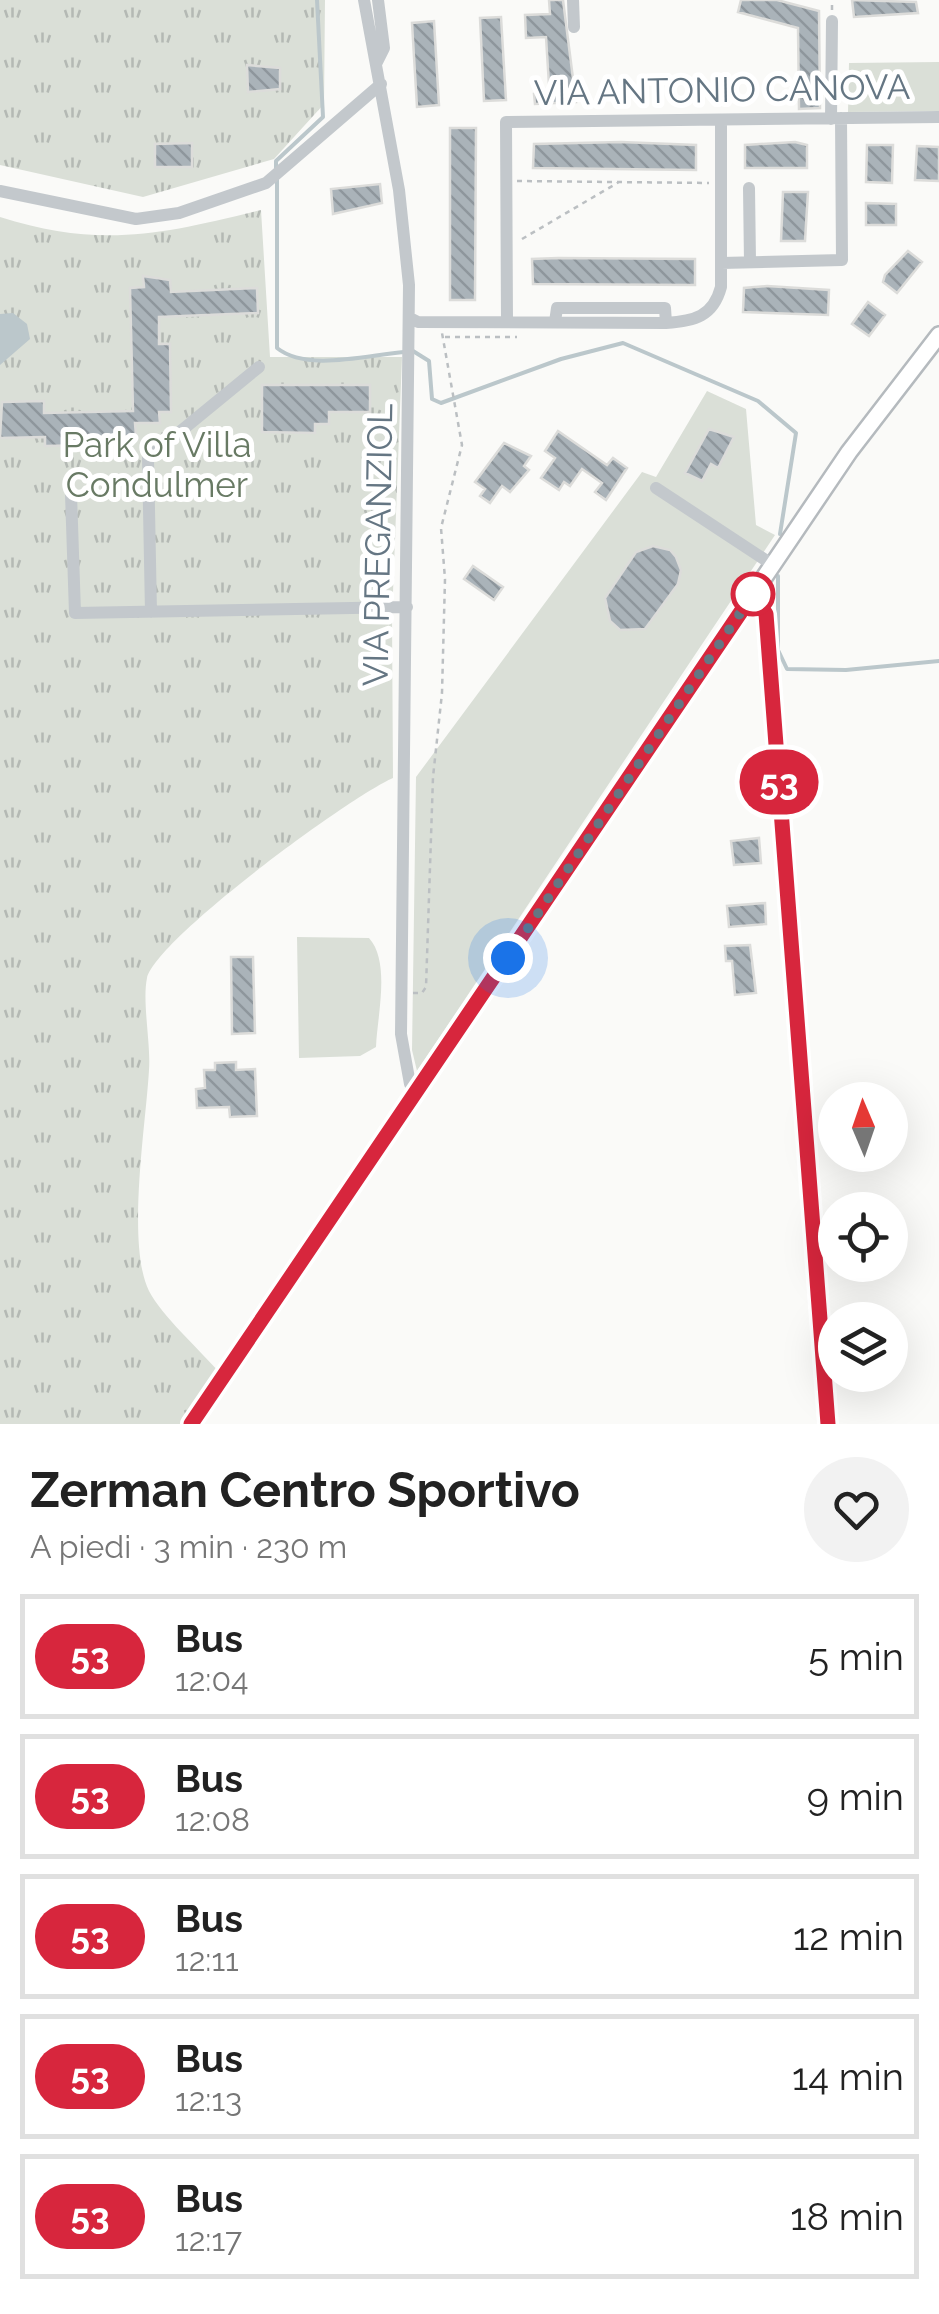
<!DOCTYPE html>
<html lang="it">
<head>
<meta charset="utf-8">
<style>
  body { margin:0; font-family:Raleway,sans-serif; background:#f2f2f2; color:#222; height:100vh; display:flex; flex-direction:column; font-size:38px; white-space:nowrap }
  * { box-sizing:border-box; margin:0 }
  p { font-size:32px; color:#767676 }
  .icon { flex:none; width:55px; height:55px; fill:none; stroke:currentColor; stroke-width:2; stroke-linecap:round; stroke-linejoin:round }
  .map { position:relative; height:1424px; overflow:hidden }
  .details { display:flex; flex-direction:column; background:#fff; flex:1 }
  .details>* { flex:none }
  .badge { padding:0 20px; border-radius:32px; font-size:35px; line-height:65px }
  .needle { width:65px; rotate:358deg }
  .tools { position:absolute; left:818px; top:1082px; display:grid; gap:20px }
  .tools a { display:grid; place-items:center; width:90px; height:90px; border-radius:50%; background:#fff; box-shadow:0 10px 40px #0002; font-size:50px }
  .you { position:absolute; width:50px; height:50px; margin:-25px; border:8px solid #fff; border-radius:50%; background:#1a73e8; box-shadow:0 0 0 15px #1a73e833 }
  .map>.badge { position:absolute; translate:-50% -50%; box-shadow:0 0 0 5px #fff }
  .round { display:grid; place-items:center; flex:none; width:105px; height:105px; border-radius:52px; background:#f2f2f2 }
  .overview { display:flex; align-items:center; justify-content:space-between; height:170px; padding:0 30px }
  h1 { font-size:48px; font-weight:700; line-height:75px }
  ul { padding:0; list-style:none }
  li { display:flex; align-items:center; gap:30px; height:125px; margin:0 20px 15px; padding:0 10px; border:5px solid #e0e0e0; border-radius:0px }
  li div { flex:1 }
  li b { display:block; font-size:38px }
  li em { font-style:normal }
  li .badge { min-width:110px; font-weight:700; text-align:center }
  .map>svg:first-child { display:block }
  .grass { fill:url(#grass-tufts) }
  .pitch { fill:#dadfd7 }
  .water { fill:#bbc7cb }
  .lines { fill:none; stroke-linecap:round; stroke-linejoin:round }
  .stream { stroke:#bbc7cb; stroke-width:4 }
  .building { fill:url(#building-back-hatch); stroke:#dcdcda; stroke-width:2.5 }
  .major-casing { stroke:#b5babe; stroke-width:20 }
  .path { stroke:#bbbfc2; stroke-width:2.5; stroke-dasharray:5 5; stroke-linecap:butt }
  .minor { stroke:#c3c8cc; stroke-width:12 }
  .major { stroke:#fff; stroke-width:15 }
  .line-casing { stroke:#fff; stroke-width:22 }
  .line { stroke:#d7263d; stroke-width:15 }
  .walk { stroke:#657683; stroke-width:10; stroke-dasharray:0 18 }
  .stop-dot { fill:#fff; stroke:#d7263d; stroke-width:5 }
  .labels { text-anchor:middle; stroke-width:10; stroke-linejoin:round; paint-order:stroke }
  .street-label { font-size:35px; fill:#657683; stroke:#fff }
  .park-label { font-size:35px; fill:#687a64; stroke:#fff }
</style>
</head>
<body>
<div class="map">
<svg width="939" height="1424" viewBox="0 0 939 1424">
  <defs>
    <pattern id="grass-tufts" width="24" height="20" patternUnits="userSpaceOnUse" patternTransform="scale(2.5)"><rect width="24" height="20" fill="#dadfd7"/><path d="M3 7l-1-3M5 7V3M7 7l1-3M15 17l-1-3M17 17v-4M19 17l1-3" fill="none" stroke="#b4b9b4"/></pattern>
    <pattern id="building-back-hatch" width="6" height="6" patternUnits="userSpaceOnUse" patternTransform="scale(2.5)"><rect width="6" height="6" fill="#aab3b9"/><path d="M-1 5l2 2M0 0l6 6M5-1l2 2" fill="none" stroke="#8e969c"/></pattern>
  </defs>
  <rect width="100%" height="100%" fill="#fafaf8"/>
  <path class="grass" d="M0 0H325L324 104 274 159 143 197 0 165Z
    M261 210 270 357H402L392 618 393 778C351 796 157 938 147 978 142 1002 151 1044 149 1070 146 1124 126 1244 149 1291 162 1316 199 1349 219 1372L185 1424H0V217C100 249 163 234 261 210Z"/>
  <path class="pitch" d="M939 62V111L848 112 849 63Z
    M707 391 746 409 756 525 775 535 417 1071 412 1050 416 777 642 472 656 477Z
    M297 937 369 938C391 962 377 1017 376 1047L360 1056 299 1058Z"/>
  <path class="water" d="M13 313 27 324 30 339 0 365V314Z"/>
  <g class="lines">
    <path class="stream" d="M276 169V161L323 117 317 0
      M277 178V348C307 372 367 355 404 352
      M413 351 429 361 432 399 441 403 561 359 623 343 758 401 796 433 780 534
      M778 576V650L787 669 846 670 939 661"/>
  </g>
  <path class="building" d="M549 0H563L576 102 535 104 534 94 547 93 549 85 546 37 526 38 525 15 550 14Z
    M741 0H777L819 11 820 108 799 109 798 28 738 12Z
    M852 0 916 2 918 13 854 17Z
    M501 17 506 100 484 101 480 18Z
    M434 21 439 105 417 107 412 23Z
    M247 65 280 68V89L248 92Z
    M450 128H476L475 300H450Z
    M621 142 696 145V170L533 168 534 144Z
    M795 142 807 145V168H745V145Z
    M192 143V167H155V144Z
    M867 145H893L892 183 866 182Z
    M917 146 939 147V181L915 180Z
    M380 184 382 203 333 214 331 189Z
    M783 192H808L805 241H781Z
    M866 203 896 204V225H866Z
    M908 251 922 262 897 293 883 282 885 275Z
    M558 258 695 259V285L533 284 532 259Z
    M143 276 170 280 171 292 257 288 258 313 159 317V344H170L171 412H159L160 423H135L136 436 93 437V445L45 446V437L0 438 2 402 44 401V413L133 411 130 288 144 287Z
    M767 286 829 290 828 315 743 312 744 288Z
    M868 302 885 315 869 336 852 324Z
    M262 385H370V412H329V424H315V433L262 432Z
    M709 429 734 437 718 468 711 464 702 481 685 473Z
    M558 431 607 465 613 458 627 468 606 500 595 492 602 483 582 469 570 486 564 482 559 490 541 478 555 458 545 451Z
    M504 443 531 456 524 466 529 470 510 492 502 486 490 503 480 496 485 489 475 482Z
    M653 546 670 550 676 557 681 570 678 584 645 629 620 630 610 621 605 598 636 552Z
    M473 566 503 587 494 600 464 579Z
    M759 838 761 863 734 865 731 841Z
    M765 903 766 924 729 927 727 906Z
    M750 945 756 993 735 995 732 961H726L725 946Z
    M231 957H253L255 1033 232 1034Z
    M236 1062V1070L255 1069 257 1116 230 1117 229 1107 197 1108 196 1089 205 1088 204 1070H215V1063Z"/>
  <g class="lines">
    <defs>
      <path id="major" d="M191 1424 849 452 939 335"/>
    </defs>
    <use href="#major" class="major-casing"/>
    <path class="path" d="M832 10V0
      M517 181 709 183
      M522 239 619 182
      M445 337H517
      M413 993H422L426 987 433 777 442 693 445 579 441 528 462 445 442 333"/>
    <path class="minor" d="M364 0 399 190 409 285 401 1034 410 1084 419 1090
      M573 0 574 27
      M377 62 384 48 378 0
      M831 119 832 21
      M749 188 750 262
      M0 191 136 219 179 213 266 183 381 84
      M721 263 842 260 841 118
      M410 318 418 322 666 323C694 321 713 317 721 287V121
      M507 321 506 122 939 117
      M555 322 557 308H665L666 323
      M656 488 773 565
      M71 494 75 613 407 607
      M753 595 766 614 828 1424
      M151 612 148 458 259 367"/>
    <use href="#major" class="major"/>
  </g>
  <g class="lines">
    <defs>
      <path id="line" d="M191 1424 753 594 766 614 828 1424"/>
    </defs>
    <use href="#line" class="line-casing"/>
    <use href="#line" class="line"/>
    <path class="walk" d="M508 958 753 594"/>
  </g>
  <circle class="stop-dot" cx="753" cy="594" r="20"/>
  <g class="labels">
    <g class="street-label">
      <text transform="translate(722 90) rotate(-1)" y="12">VIA ANTONIO CANOVA</text>
      <text transform="translate(378 545) rotate(-89)" y="12">VIA PREGANZIOL</text>
    </g>
    <g class="park-label">
      <text x="157" y="457">Park of Villa<tspan x="157" dy="40">Condulmer</tspan></text>
    </g>
  </g>
</svg>
<div class="tools">
<a><svg class="needle" viewBox="-14 -14 28 28"><path d="M0-13l5 13h-10z" fill="#e53935"/><path d="M0 13l5-13h-10z" fill="#767676"/></svg></a>
<a><svg class="icon" aria-label="locate" viewBox="0 0 24 24"><circle cx="12" cy="12" r="6"/><path d="M12 2v4M12 18v4M2 12h4M18 12h4"/></svg></a>
<a><svg class="icon" aria-label="layers" viewBox="0 0 24 24"><path d="M12 4l9 5-9 5-9-5zM3 14l9 5 9-5"/></svg></a>
</div>
<div class="you" style="left:508px;top:958px"></div>
<b class="badge" style="left:779px;top:782px;background:#d7263d;color:#fff">53</b>
</div>
<section class="details">
<div class="overview"><div><h1>Zerman Centro Sportivo</h1><p>A piedi · 3 min · 230 m</p></div><a class="round"><svg class="icon" aria-label="heart" viewBox="0 0 24 24"><path d="M12 20l-8-8c-3-5 5-10 8-4 3-6 11-1 8 4z"/></svg></a></div>
<ul>
<li><span class="badge" style="background:#d7263d;color:#fff">53</span><div><b>Bus</b><p>12:04</p></div><em>5 min</em></li>
<li><span class="badge" style="background:#d7263d;color:#fff">53</span><div><b>Bus</b><p>12:08</p></div><em>9 min</em></li>
<li><span class="badge" style="background:#d7263d;color:#fff">53</span><div><b>Bus</b><p>12:11</p></div><em>12 min</em></li>
<li><span class="badge" style="background:#d7263d;color:#fff">53</span><div><b>Bus</b><p>12:13</p></div><em>14 min</em></li>
<li><span class="badge" style="background:#d7263d;color:#fff">53</span><div><b>Bus</b><p>12:17</p></div><em>18 min</em></li>
</ul>
</section>
</body>
</html>
